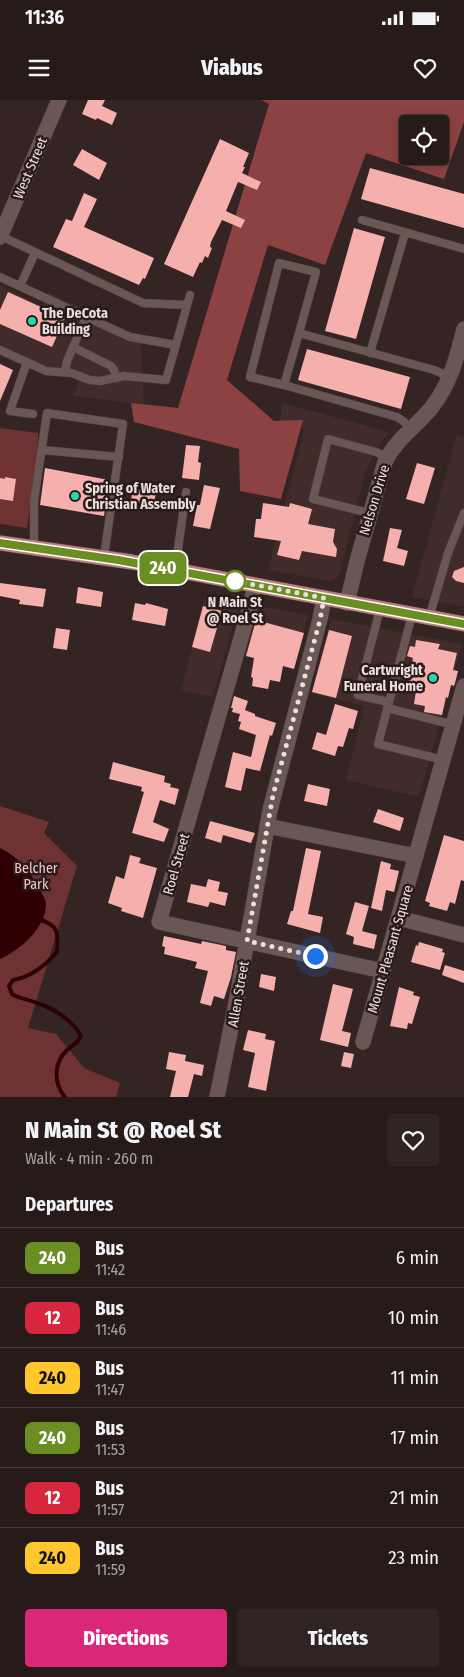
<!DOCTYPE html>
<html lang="en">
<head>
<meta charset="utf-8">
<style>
  body { margin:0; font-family:"Fira Sans Condensed",sans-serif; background:#2f2423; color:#f1f3f6; height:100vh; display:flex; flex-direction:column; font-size:19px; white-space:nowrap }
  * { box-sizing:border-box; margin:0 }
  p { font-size:16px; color:#a4a1a2 }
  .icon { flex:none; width:28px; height:28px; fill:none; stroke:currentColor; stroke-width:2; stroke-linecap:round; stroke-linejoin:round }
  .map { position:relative; height:997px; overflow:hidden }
  .side { display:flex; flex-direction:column; background:#271b1a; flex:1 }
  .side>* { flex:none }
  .badge { padding:0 10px; border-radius:8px; font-size:18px; line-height:32px }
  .buttons { position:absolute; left:399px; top:15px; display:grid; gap:10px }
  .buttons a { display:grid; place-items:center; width:50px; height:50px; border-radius:5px; background:#271b1a; box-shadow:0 2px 8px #0003,0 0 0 1px #433939; font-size:25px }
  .you { position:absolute; width:25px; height:25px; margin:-12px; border:4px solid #fff; border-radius:50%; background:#1a73e8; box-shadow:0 0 0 8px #1a73e833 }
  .map>.badge { position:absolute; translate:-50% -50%; box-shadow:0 0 0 2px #fff }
  h2 { padding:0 25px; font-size:19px; line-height:45px }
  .round { display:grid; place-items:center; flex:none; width:52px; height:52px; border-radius:5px; background:#2f2423 }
  .head { display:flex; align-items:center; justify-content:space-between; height:85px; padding:0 25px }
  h1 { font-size:24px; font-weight:800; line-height:38px }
  .cta { display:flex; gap:10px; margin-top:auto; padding:10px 25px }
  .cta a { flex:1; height:58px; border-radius:5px; background:#db2777; color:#fff; font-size:20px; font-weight:800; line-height:58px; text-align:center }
  .cta a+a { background:#2f2423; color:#f1f3f6 }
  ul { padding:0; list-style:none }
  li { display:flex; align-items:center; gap:15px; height:60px; padding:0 25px; border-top:1px solid #433939 }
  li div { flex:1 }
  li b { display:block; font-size:19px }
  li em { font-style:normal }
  li .badge { min-width:55px; font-weight:700; text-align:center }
  .status { display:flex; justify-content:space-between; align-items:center; height:35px; padding:0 25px; background:#271b1a; direction:ltr }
  .status svg { height:14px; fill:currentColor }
  header { display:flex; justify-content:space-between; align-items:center; height:65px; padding:0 25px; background:#271b1a; font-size:22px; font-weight:800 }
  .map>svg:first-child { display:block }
  .built { fill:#422c2b }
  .green { fill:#6e3232 }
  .forest { fill:#8c4142; fill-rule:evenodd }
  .water { fill:#2f0003 }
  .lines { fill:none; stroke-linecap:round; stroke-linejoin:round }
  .stream { stroke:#2f0003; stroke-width:4 }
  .building { fill:#f5b0ad }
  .lane-casing { stroke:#4d3f3e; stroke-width:9 }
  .street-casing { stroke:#4d3f3e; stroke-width:16 }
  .secondary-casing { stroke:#4d3f3e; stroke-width:16 }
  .primary-casing { stroke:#4d3f3e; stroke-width:16 }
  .lane { stroke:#695655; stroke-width:8 }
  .street { stroke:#695655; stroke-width:15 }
  .secondary { stroke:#695655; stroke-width:15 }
  .primary { stroke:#bc7d7b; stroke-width:15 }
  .line-casing { stroke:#fff; stroke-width:11 }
  .line { stroke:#6b8e23; stroke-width:8 }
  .walk { stroke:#eadfde; stroke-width:5; stroke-dasharray:0 9 }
  .poi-dot { fill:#2bd5ac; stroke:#2a1a1a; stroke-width:2 }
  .stop-dot { fill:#fff; stroke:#6b8e23; stroke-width:2.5 }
  .labels { text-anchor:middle; stroke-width:5; stroke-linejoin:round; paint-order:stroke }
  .street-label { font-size:14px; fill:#eadfde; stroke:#2a1a1a }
  .poi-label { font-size:14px; font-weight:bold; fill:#eadfde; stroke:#2a1a1a; text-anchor:start }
  .stop-label { font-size:14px; font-weight:bold; fill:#eadfde; stroke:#2a1a1a }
  .park-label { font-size:14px; fill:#f4c6c4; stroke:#2a1a1a }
</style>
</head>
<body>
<div class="status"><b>11:36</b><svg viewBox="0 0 49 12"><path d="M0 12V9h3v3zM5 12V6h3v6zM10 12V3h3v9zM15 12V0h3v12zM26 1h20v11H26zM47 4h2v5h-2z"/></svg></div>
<header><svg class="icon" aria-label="menu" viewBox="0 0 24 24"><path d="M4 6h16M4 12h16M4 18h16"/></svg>Viabus<svg class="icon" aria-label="heart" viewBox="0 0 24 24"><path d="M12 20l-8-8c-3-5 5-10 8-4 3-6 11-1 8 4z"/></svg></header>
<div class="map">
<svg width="464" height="997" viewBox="0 0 464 997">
  <rect width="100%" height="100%" fill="#342423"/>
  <path class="built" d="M0 186 42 206 48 192 141 239 144 305 74 296 79 280 0 250Z
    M283 303 389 332 376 350 365 374 340 473 336 478 331 481 268 470 305 328 279 325Z
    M457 334 464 337V507L412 497Z
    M206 496 239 502 213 597 181 590Z
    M259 506 308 515 294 569 245 556Z
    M331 519 462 544 419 697 346 680 364 606 311 593Z"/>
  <path class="green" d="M0 328 38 333 37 360 27 428 0 424Z
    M0 706 49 722 44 733 77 766 28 928 56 934 84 968 120 983 116 997H0Z"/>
  <path class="forest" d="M261 0H464V22L444 79 366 53 325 165 268 145 227 280 274 321 303 320 281 399 240 391 239 349 134 322 131 303 178 308 269 4ZM408 24H440V56H408Z"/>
  <path class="water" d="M0 748C18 757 28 769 38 786 41 792 45 797 46 804 46 828 20 850 0 859Z"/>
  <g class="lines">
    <path class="stream" d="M41 820C60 826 58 835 57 852 45 866 31 877 13 880L9 886 12 894C20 899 28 899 37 903 54 909 72 920 81 936 76 946 74 943 67 950 54 962 53 983 65 997"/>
  </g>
  <path class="building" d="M88 0H105L102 6 117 13 112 25 97 18 96 20 82 14Z
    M220 39 249 53 243 67H245L242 73 261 82 257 90 238 82 226 111 245 120 241 128 222 120 211 142 210 147 212 148 208 158 205 156 202 163 200 162 193 177 164 164Z
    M82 49 107 63 99 80 73 65Z
    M370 68 464 94V128L361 99Z
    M84 93 97 99 84 127 154 158 145 179 143 178 139 185 53 147 66 119 72 121Z
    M354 128 385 137 356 239 325 231Z
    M8 192 65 218 52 247 0 224V210Z
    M307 249 410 277 401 309 298 280Z
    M0 264 13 270 0 301Z
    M186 345 200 346 198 362 201 363 199 380 182 378Z
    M417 363 435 368 424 404 406 399Z
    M45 368 109 380 104 416 40 405Z
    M5 377 16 379 13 401 0 399V378L5 379Z
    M204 385 220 388 210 429 193 426 197 405H200Z
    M133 388 156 392 153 410 130 406Z
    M263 403 289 407 290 403 312 409 308 424 335 429 333 442 337 449 336 457 302 451 299 460 277 455 281 441 254 437 256 419H261Z
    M390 428 402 430 397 448 408 451 404 466 383 461Z
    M464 467V483L456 481 452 477 454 471Z
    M0 483 46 489 43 507 19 504 20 500 0 496Z
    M78 487 103 492 101 507 76 503Z
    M135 503 145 505 146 503 168 509 165 526 132 520Z
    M203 506 222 511 210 552 192 547Z
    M256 520 304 533 294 569 283 566 280 582 270 580 268 589 252 586 253 578 251 577 254 558 246 556Z
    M56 528 70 530 67 550 53 548Z
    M329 530 352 536 336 598 312 592Z
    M416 540 440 544 438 549 457 553 453 570 458 571 455 583 454 586 451 585 448 598 446 597 442 615 424 612 425 606 414 604 416 591 407 589 413 558 407 556 410 546 415 547Z
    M234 596 248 601 245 610 255 614V616L276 623 272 636 270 635 260 671 246 668 241 691 225 687 233 652 251 657 256 635 239 629 241 622 238 621 240 614 232 612 233 608H231Z
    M335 604 358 611 353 629 349 628 343 647 338 646 335 656 312 649 317 632 326 635Z
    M113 662 165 676 164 682 171 684 170 687 179 689 175 705 160 700 153 722 169 729 164 742 132 733 144 692 141 691 142 687 109 679Z
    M308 684 330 689 327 706 304 701Z
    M378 709 404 718 400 731 373 722Z
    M210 721 255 733 251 743 223 735 221 743 205 738Z
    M444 735 464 741V781L461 780 455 804 450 802 447 811 429 806 430 803 425 801Z
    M306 748 321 751 308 814 323 817 320 833 287 824 291 811H293Z
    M130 755 141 758 139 763 157 768 143 818 121 811 122 808 108 803 116 776 124 779Z
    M381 761 391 764 390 769 399 771 394 792 386 790 382 811 371 808Z
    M208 779 220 782 218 791 228 793 225 806 210 802 208 807 187 802 191 784 206 787Z
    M355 802 369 806 362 831 377 835 374 849 353 844 354 837 346 834Z
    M164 836 201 844 202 841 226 846V850L236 852 231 877 224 899 214 896 211 906 200 903 208 871 195 868 197 862 164 854 165 847 162 846Z
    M419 842 443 849 442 852 445 853 440 870 411 862 416 845 418 846Z
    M445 865 464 871V883L442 875Z
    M261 874 276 877 274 891 259 887Z
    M333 884 353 889 342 931 351 933 348 947 320 940Z
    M399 887 414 892 413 895 420 897 412 924 408 923 407 929 390 926Z
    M248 930 266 934 265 939 275 941 266 991 248 987 255 953 243 950Z
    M169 952 186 955 185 961 204 965 202 976 194 974 188 997H170L176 971 166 969Z
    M344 952 354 954 351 968 341 966Z"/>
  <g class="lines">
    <defs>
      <path id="lane" d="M362 120 464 149
        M1 136 143 203 187 205
        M0 177 130 237 176 245
        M20 186 35 153
        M73 247 111 266 114 270 117 278
        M0 250 46 271 71 273 90 280 100 281 124 276 166 280 190 195
        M370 253 405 133
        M27 262 10 311 33 314
        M65 272 67 261 86 217
        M284 285 250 277 279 163 316 172 299 233
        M411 329 403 321 397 317 284 285 299 233 434 270 450 277
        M42 350 119 357
        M369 413 313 399 328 339 376 352 387 358
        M34 447V401L47 313 123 324 104 457
        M175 470 186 392
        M380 509 358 595 388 602
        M412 515 378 644 444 660
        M429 518 448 453 464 413
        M387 608 454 625"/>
      <path id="street" d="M255 485 250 507 159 822 383 871
        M347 503 357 461 385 362C396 339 417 326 432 307 450 284 457 257 464 229
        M267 726 416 756
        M399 818 464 835
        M363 942 464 586"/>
      <path id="secondary" d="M0 137 59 0
        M217 997 236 903 270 710 320 519 324 498"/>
      <path id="primary" d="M0 443 132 462 464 524"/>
    </defs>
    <use href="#lane" class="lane-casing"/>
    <use href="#street" class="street-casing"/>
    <use href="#secondary" class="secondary-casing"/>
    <use href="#primary" class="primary-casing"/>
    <use href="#lane" class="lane"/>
    <use href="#street" class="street"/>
    <use href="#secondary" class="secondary"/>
    <use href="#primary" class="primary"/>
  </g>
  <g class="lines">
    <defs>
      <path id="line" d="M0 443 118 460 464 524"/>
    </defs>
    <use href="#line" class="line-casing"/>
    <use href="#line" class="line"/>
    <path class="walk" d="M235 481 324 498 320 520 273 695 247 841 315 856"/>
  </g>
  <g class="poi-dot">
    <circle cx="32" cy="221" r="5"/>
    <circle cx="75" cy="396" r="5"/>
    <circle cx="433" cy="578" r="5"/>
  </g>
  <circle class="stop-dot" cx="235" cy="481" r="10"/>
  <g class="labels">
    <g class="street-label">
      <text transform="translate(30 68) rotate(-67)" y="5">West Street</text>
      <text transform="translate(374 400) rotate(-73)" y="5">Nelson Drive</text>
      <text transform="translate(176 764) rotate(-74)" y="5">Roel Street</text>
      <text transform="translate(390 849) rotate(-74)" y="5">Mount Pleasant Square</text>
      <text transform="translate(238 894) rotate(-80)" y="5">Allen Street</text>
    </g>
    <g class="poi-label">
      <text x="42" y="218">The DeCota<tspan x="42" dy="16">Building</tspan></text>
      <text x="85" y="393">Spring of Water<tspan x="85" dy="16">Christian Assembly</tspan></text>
      <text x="423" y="575" text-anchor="end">Cartwright<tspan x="423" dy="16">Funeral Home</tspan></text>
    </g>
    <g class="stop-label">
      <text x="235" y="507">N Main St<tspan x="235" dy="16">@ Roel St</tspan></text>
    </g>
    <g class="park-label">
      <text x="36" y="773">Belcher<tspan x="36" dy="16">Park</tspan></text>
    </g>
  </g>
</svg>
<div class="buttons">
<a><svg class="icon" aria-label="locate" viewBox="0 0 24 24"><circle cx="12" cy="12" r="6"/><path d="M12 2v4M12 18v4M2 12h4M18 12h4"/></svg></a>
</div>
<div class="you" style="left:315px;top:856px"></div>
<b class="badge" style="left:163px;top:468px;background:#6b8e23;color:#fff">240</b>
</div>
<section class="side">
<div class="head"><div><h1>N Main St @ Roel St</h1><p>Walk · 4 min · 260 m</p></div><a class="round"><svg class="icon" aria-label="heart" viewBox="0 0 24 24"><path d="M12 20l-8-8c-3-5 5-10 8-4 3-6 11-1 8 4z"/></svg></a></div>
<h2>Departures</h2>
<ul>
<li><span class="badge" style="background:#6b8e23;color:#fff">240</span><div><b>Bus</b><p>11:42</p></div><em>6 min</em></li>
<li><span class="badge" style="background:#d7263d;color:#fff">12</span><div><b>Bus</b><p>11:46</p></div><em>10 min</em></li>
<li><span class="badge" style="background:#ffc72c;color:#111">240</span><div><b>Bus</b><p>11:47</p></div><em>11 min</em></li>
<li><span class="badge" style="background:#6b8e23;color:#fff">240</span><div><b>Bus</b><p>11:53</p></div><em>17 min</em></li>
<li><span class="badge" style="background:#d7263d;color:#fff">12</span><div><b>Bus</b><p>11:57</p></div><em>21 min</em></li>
<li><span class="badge" style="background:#ffc72c;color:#111">240</span><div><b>Bus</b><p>11:59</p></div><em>23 min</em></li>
</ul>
<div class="cta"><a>Directions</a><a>Tickets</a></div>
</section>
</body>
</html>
